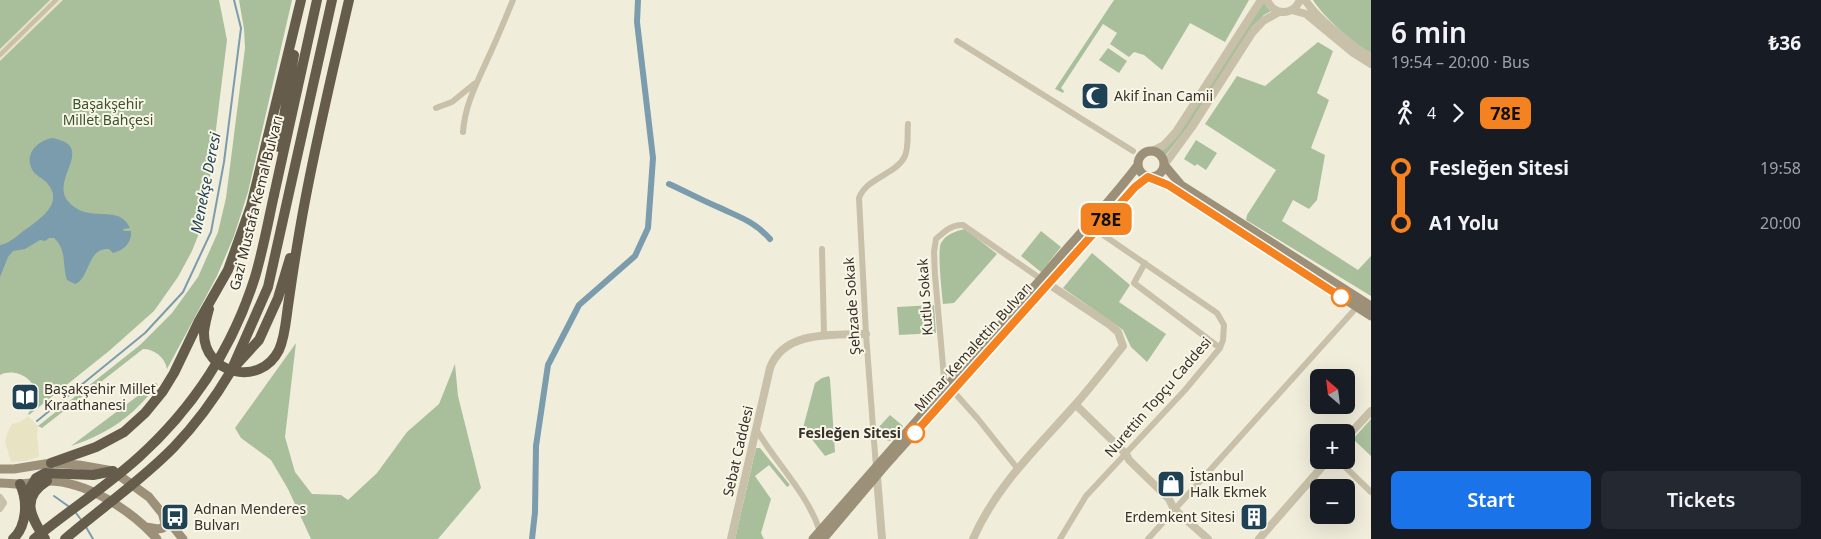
<!DOCTYPE html>
<html lang="en">
<head>
<meta charset="utf-8">
<style>
  body { margin:0; font-family:"Noto Sans",sans-serif; background:#242831; color:#f1f3f6; height:100vh; display:flex; flex-direction:column; font-size:19px; white-space:nowrap }
  * { box-sizing:border-box; margin:0 }
  p { font-size:16px; color:#9ea1a6 }
  .icon { flex:none; width:28px; height:28px; fill:none; stroke:currentColor; stroke-width:2; stroke-linecap:round; stroke-linejoin:round }
  .map { position:relative; flex:1; overflow:hidden }
  .sheet { display:flex; flex-direction:column; background:#171b24; width:450px }
  .sheet>* { flex:none }
  .badge { padding:0 10px; border-radius:8px; font-size:18px; line-height:32px }
  .needle { width:32px; rotate:332deg }
  .fabs { position:absolute; left:1310px; top:369px; display:grid; gap:10px }
  .fabs a { display:grid; place-items:center; width:45px; height:45px; border-radius:8px; background:#171b24; box-shadow:0 5px 20px #0002; font-size:25px }
  .map>.badge { position:absolute; translate:-50% -50%; box-shadow:0 0 0 2px #fff }
  .legs { display:flex; align-items:center; gap:8px; height:55px; padding:0 20px; font-size:16px }
  .legs p { margin-inline-start:auto }
  .overview { display:flex; align-items:center; justify-content:space-between; height:85px; padding:0 20px }
  h1 { font-size:28px; font-weight:600; line-height:38px }
  .cta { display:flex; gap:10px; margin-top:auto; padding:10px 20px }
  .cta a { flex:1; height:58px; border-radius:8px; background:#1a73e8; color:#fff; font-size:20px; font-weight:600; line-height:58px; text-align:center }
  .cta a+a { background:#242831; color:#f1f3f6 }
  ul { padding:0 20px; list-style:none }
  li { display:flex; align-items:center; gap:18px; height:55px; font-size:19px }
  li i { display:grid; place-items:center; width:8px; height:100%; margin:0 6px; background:currentColor }
  li i::after { content:''; width:12px; height:12px; margin:-6px; border:4px solid; border-radius:50%; background:#171b24 }
  li p { margin-inline-start:auto }
  li:first-child i { background:linear-gradient(#0000 50%,currentColor 0) }
  li:last-child i { background:linear-gradient(currentColor 50%,#0000 0) }
  main { display:flex; flex:1; min-height:0 }
  .map>svg:first-child { display:block }
  .green { fill:#a9bf9c }
  .plaza { fill:#e8e3c3 }
  .water { fill:#7b9cad }
  .lines { fill:none; stroke-linecap:round; stroke-linejoin:round }
  .stream { stroke:#7b9cad; stroke-width:2 }
  .canal { stroke:#7b9cad; stroke-width:6 }
  .pedestrian { stroke:#c8c0a8; stroke-width:4.5 }
  .minor { stroke:#c8c0a8; stroke-width:6 }
  .tertiary { stroke:#c8c0a8; stroke-width:8 }
  .secondary { stroke:#9c9079; stroke-width:9 }
  .trunk { stroke:#665c4c; stroke-width:10 }
  .trunk-bridge { stroke:#665c4c; stroke-width:10 }
  .line-1-casing { stroke:#fff; stroke-width:11 }
  .line-1 { stroke:#f58220; stroke-width:8 }
  .stop-1-dot { fill:#fff; stroke:#f58220; stroke-width:2.5 }
  .labels { text-anchor:middle; stroke-width:4; stroke-linejoin:round; paint-order:stroke }
  .poi-label { font-size:14px; fill:#353028; stroke:#f9f6e7; text-anchor:start }
  .park-label { font-size:14px; fill:#39532c; stroke:#f9f6e7 }
  .street-label { font-size:14px; fill:#353028; stroke:#f9f6e7 }
  .stop-label { font-size:14px; font-weight:bold; fill:#353028; stroke:#f9f6e7; text-anchor:end }
  .water-label { font-size:15px; font-style:italic; fill:#1f4255; stroke:#f9f6e7 }
</style>
</head>
<body>
<main>
<div class="map">
<svg width="1371" height="539" viewBox="0 0 1371 539">
  <rect width="100%" height="100%" fill="#f1eddb"/>
  <path class="green" d="M0 0H219L227 40 205 218 192 251 178 277 154 311 109 351 29 415 28 414C30 410 33 407 34 403 42 383 18 366 0 375Z
    M239 0H292L248 192 234 236 217 276 167 369C165 357 154 349 143 349L42 428 38 426 140 345 172 313 198 277 218 232 226 198 245 48 244 29Z
    M1114 0H1249L1225 42 1190 23 1162 70 1144 55 1134 52 1129 57 1110 44 1117 33 1103 24 1061 88 1064 91 1063 93 1055 89Z
    M1313 0H1371V53C1354 45 1323 16 1313 0Z
    M1264 1 1271 11 1264 15 1252 27 1187 128 1166 155 1161 150Z
    M1318 42 1333 51 1317 93 1329 100 1311 148 1325 155 1317 200 1309 209 1293 200 1282 221 1358 270 1371 256V296L1246 220 1247 215 1276 170 1205 124 1237 76 1265 86Z
    M1108 48 1127 61 1119 73 1099 60Z
    M1196 140 1217 153 1206 170 1197 164 1195 166 1184 159Z
    M965 229 997 254 954 303 943 304C942 293 937 251 941 243 946 234 956 231 965 229Z
    M1041 231 1061 247 1041 272 1021 256Z
    M1092 253 1130 285 1119 302 1166 334 1147 362 1131 347 1123 330 1063 288Z
    M934 305 936 333 899 335 897 307Z
    M296 343 285 437 295 472 312 494 341 495 348 500 377 473 407 432 439 404 455 364 458 396 481 488 438 539H311L288 489 271 460 241 438 235 428Z
    M829 376 830 379 835 452 825 456 803 428 815 383 822 378Z
    M155 383 158 384C133 416 110 433 71 446Z
    M890 415 903 426 890 441 879 438 878 428Z
    M1371 419V456L1353 439Z
    M756 448H760L790 485 787 487 769 465 755 476 771 499 761 533 764 539H735Z"/>
  <path class="plaza" d="M50 0H63L0 61V49Z
    M28 416 38 426 37 436 39 457 25 461 11 462 5 442 7 434 12 424 20 422Z"/>
  <path class="water" d="M52 138C97 146 51 178 67 200 87 226 119 202 130 228L123 229 124 231H131C132 243 124 250 113 253L109 249C87 247 90 279 75 284L67 280C62 265 67 249 54 238H49L45 241 40 240 25 249 13 251 8 257 0 277V245C13 242 18 234 29 227 44 216 65 200 45 181 41 177 36 176 33 171 23 155 37 141 52 138Z"/>
  <g class="lines">
    <path class="stream" d="M37 421 145 333 183 292 211 232 224 162 241 28 234 0
      M54 496 71 508
      M76 513 82 521
      M86 527 93 539"/>
    <path class="canal" d="M669 184C685 191 701 200 718 207 739 217 754 221 770 239
      M532 539 535 512 536 446 548 365 579 305 635 256 648 228 653 158 637 22 638 0"/>
    <path class="pedestrian" d="M0 55 56 0"/>
    <path class="minor" d="M957 41 1133 151
      M436 108 452 102 474 84
      M463 132C465 104 477 83 488 58 497 39 505 19 513 0
      M822 249 824 335
      M1145 263 1134 283 1220 348
      M945 389 935 275 934 252 936 239C944 232 952 224 963 225L1041 279
      M953 391 978 419 1017 468
      M756 429C776 463 807 493 820 531
      M1338 460 1371 492
      M876 467 866 334 859 198C867 177 896 175 905 156 909 146 907 134 908 124
      M0 497 4 503 0 509
      M1060 539 1086 496 1185 390 1220 348 1223 340 1224 325 1217 313 1096 230
      M1148 539 1357 307"/>
    <path class="tertiary" d="M1267 0C1274 16 1293 16 1300 0
      M1305 0C1320 22 1349 43 1371 58
      M1292 10 1306 14 1352 52 1371 64
      M1152 151 1164 145 1176 132 1261 0
      M1165 164 1192 127 1252 33 1263 21 1279 12
      M1076 405 1126 454 1129 460 1169 499 1174 509 1208 539
      M1346 438 1371 411
      M877 477 882 539
      M731 539 770 368C784 330 834 335 866 334
      M973 539C996 486 1037 448 1074 406 1091 387 1107 366 1123 346L1118 332 1110 325 1044 281
      M1259 539 1328 460"/>
    <path class="secondary" d="M1138 164a13 13 0 1 1 26 0a13 13 0 1 1-26 0Z
      M1165 166 1181 185 1371 306
      M1152 178 1168 185 1371 316
      M0 469H14L51 463 79 465 113 471 149 497 183 539
      M0 483C6 483 13 484 19 484 28 484 37 481 46 481 86 480 132 511 157 539
      M146 527 158 529 163 528 165 523 163 516
      M813 539 1041 279C1073 240 1108 205 1138 165
      M823 539 883 468 1096 230 1135 187 1148 177"/>
    <path class="trunk" d="M279 147 294 55
      M274 195 317 0
      M209 309C207 316 205 324 204 332 203 374 260 388 279 350 285 337 286 320 288 306 292 278 296 251 301 223 314 148 332 74 349 0
      M237 364 259 340 278 298 290 258
      M231 371 268 287 332 0
      M51 463 96 447 124 432 145 413 163 391 174 373 199 321 228 270 251 206 301 0
      M25 497 36 478 45 473 93 475 113 471
      M13 539C27 526 28 501 20 484
      M45 539C31 517 20 498 47 481"/>
    <path class="trunk-bridge" d="M34 539C68 511 106 487 139 457 193 408 233 347 255 277 263 250 268 222 274 195
      M65 539C101 508 141 481 174 447 196 424 215 398 231 371"/>
  </g>
  <g class="lines">
    <defs>
      <path id="line-1" d="M915 433 1135 187 1148 177 1168 185 1341 297"/>
    </defs>
    <use href="#line-1" class="line-1-casing"/>
    <use href="#line-1" class="line-1"/>
  </g>
  <defs>
    <symbol id="mosque-square" viewBox="-11 -11 22 22"><rect x="-9" y="-9" width="18" height="18" rx="4" fill="#1f4255" stroke="#f9f6e7"/><path d="M3.5-4.9A6 6 0 1 0 3.5 4.9A5 5 0 1 1 3.5-4.9Z" fill="#fff"/></symbol>
    <symbol id="library-square" viewBox="-11 -11 22 22"><rect x="-9" y="-9" width="18" height="18" rx="4" fill="#1f4255" stroke="#f9f6e7"/><path d="M-6-4Q-3-5.5-.7-3.5V5Q-3 3-6 4ZM6-4Q3-5.5 .7-3.5V5Q3 3 6 4Z" fill="#fff"/></symbol>
    <symbol id="shop-square" viewBox="-11 -11 22 22"><rect x="-9" y="-9" width="18" height="18" rx="4" fill="#1f4255" stroke="#f9f6e7"/><path d="M-5-2.5h2.3a2.7 3.5 0 0 1 5.4 0H5L5.5 6h-11ZM-1.5-2.5h3a1.5 2.3 0 0 0-3 0Z" fill="#fff"/></symbol>
    <symbol id="bus-square" viewBox="-11 -11 22 22"><rect x="-9" y="-9" width="18" height="18" rx="4" fill="#1f4255" stroke="#f9f6e7"/><path d="M-5-6H5V4H4V6H2V4H-2V6H-4V4H-5ZM-3.5-4V0h7V-4ZM-3.5 1.2v1.5H-2V1.2ZM2 1.2v1.5H3.5V1.2Z" fill="#fff"/></symbol>
    <symbol id="building-square" viewBox="-11 -11 22 22"><rect x="-9" y="-9" width="18" height="18" rx="4" fill="#1f4255" stroke="#f9f6e7"/><path d="M-4-6H4V6H1V3H-1V6H-4ZM-2.5-4.3h1.7v1.8h-1.7ZM.8-4.3h1.7v1.8H.8ZM-2.5-1h1.7V.8h-1.7ZM.8-1h1.7V.8H.8Z" fill="#fff"/></symbol>
  </defs>
  <g fill-rule="evenodd">
    <use href="#mosque-square" x="1079" y="80" width="32" height="32"/>
    <use href="#library-square" x="9" y="381" width="32" height="32"/>
    <use href="#shop-square" x="1155" y="468" width="32" height="32"/>
    <use href="#bus-square" x="159" y="501" width="32" height="32"/>
    <use href="#building-square" x="1238" y="501" width="32" height="32"/>
  </g>
  <g class="stop-1-dot">
    <circle cx="1341" cy="297" r="9"/>
    <circle cx="915" cy="433" r="9"/>
  </g>
  <g class="labels">
    <g class="poi-label">
      <text x="1114" y="101">Akif İnan Camii</text>
      <text x="44" y="394">Başakşehir Millet<tspan x="44" dy="16">Kıraathanesi</tspan></text>
      <text x="1190" y="481">İstanbul<tspan x="1190" dy="16">Halk Ekmek</tspan></text>
      <text x="194" y="514">Adnan Menderes<tspan x="194" dy="16">Bulvarı</tspan></text>
      <text x="1235" y="522" text-anchor="end">Erdemkent Sitesi</text>
    </g>
    <g class="park-label">
      <text x="108" y="109">Başakşehir<tspan x="108" dy="16">Millet Bahçesi</tspan></text>
    </g>
    <g class="street-label">
      <text transform="translate(256 203) rotate(-76)" y="5">Gazi Mustafa Kemal Bulvarı</text>
      <text transform="translate(925 297) rotate(-94)" y="5">Kutlu Sokak</text>
      <text transform="translate(852 306) rotate(-94)" y="5">Şehzade Sokak</text>
      <text transform="translate(973 347) rotate(-48)" y="5">Mimar Kemalettin Bulvarı</text>
      <text transform="translate(1158 397) rotate(-49)" y="5">Nurettin Topçu Caddesi</text>
      <text transform="translate(738 451) rotate(-77)" y="5">Sebat Caddesi</text>
    </g>
    <g class="stop-label">
      <text x="901" y="438">Fesleğen Sitesi</text>
    </g>
    <g class="water-label">
      <text transform="translate(206 183) rotate(-79)" y="5">Menekşe Deresi</text>
    </g>
  </g>
</svg>
<div class="fabs">
<a><svg class="needle" viewBox="-14 -14 28 28"><path d="M0-13l5 13h-10z" fill="#e53935"/><path d="M0 13l5-13h-10z" fill="#9ea1a6"/></svg></a>
<a>+</a>
<a>−</a>
</div>
<b class="badge" style="left:1106px;top:219px;background:#f58220;color:#111">78E</b>
</div>
<section class="sheet">
<div class="overview"><div><h1>6 min</h1><p>19:54 – 20:00 · Bus</p></div><b>₺36</b></div>
<div class="legs"><svg class="icon" aria-label="walk" viewBox="0 0 24 24"><circle cx="13" cy="4" r="2"/><path d="M13 8l-2 6 4 7M11 14l-3 7M7 12l3-4h3l4 4"/></svg>4<svg class="icon" aria-label="forward" viewBox="0 0 24 24"><path d="M9 5l7 7-7 7"/></svg><b class="badge" style="background:#f58220;color:#111">78E</b></div>
<ul>
<li><i style="color:#f58220"></i><b>Fesleğen Sitesi</b><p>19:58</p></li>
<li><i style="color:#f58220"></i><b>A1 Yolu</b><p>20:00</p></li>
</ul>
<div class="cta"><a>Start</a><a>Tickets</a></div>
</section>
</main>
</body>
</html>
